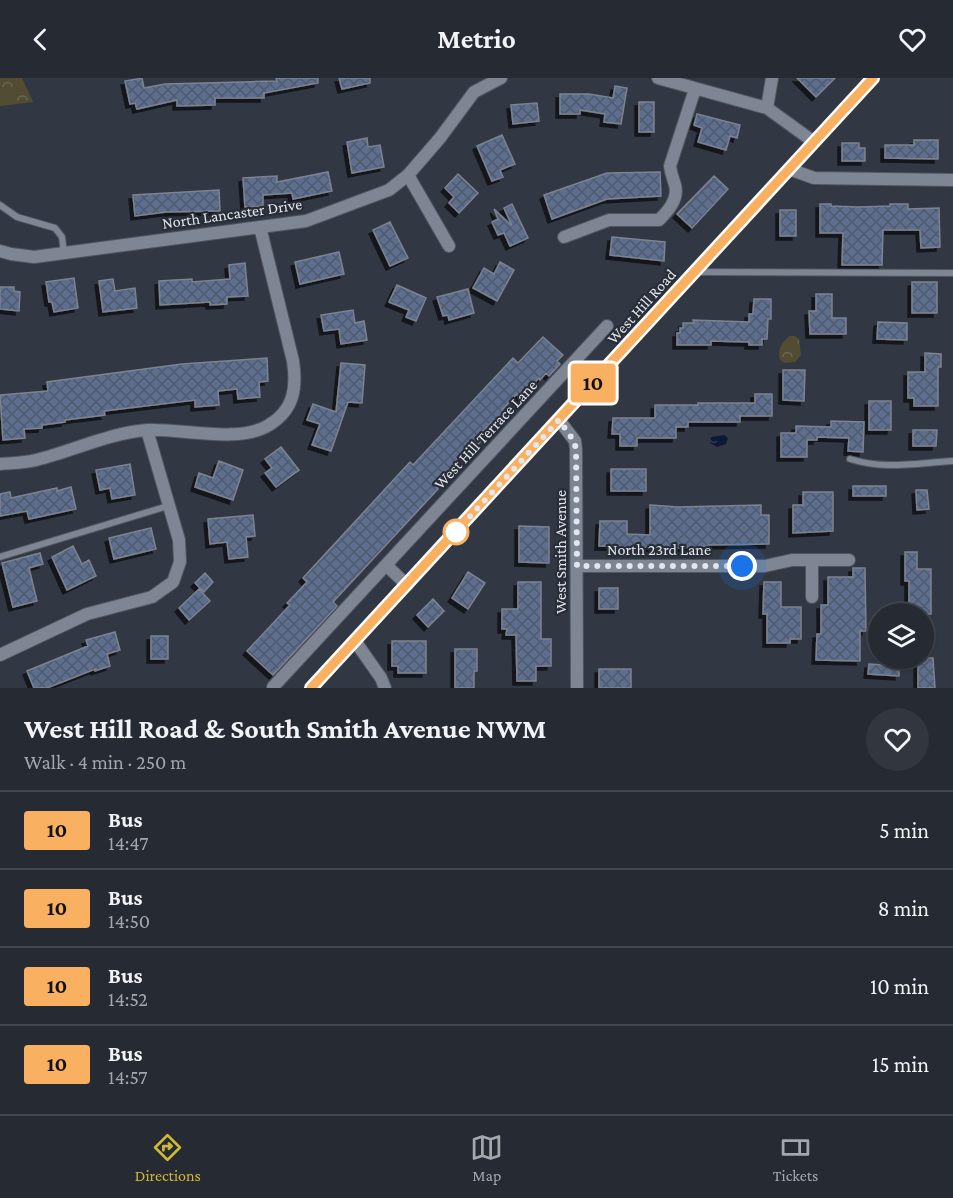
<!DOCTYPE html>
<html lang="en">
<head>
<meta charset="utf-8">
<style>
  body { margin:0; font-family:"Crimson Pro",serif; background:#32363e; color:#f1f3f6; height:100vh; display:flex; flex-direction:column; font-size:22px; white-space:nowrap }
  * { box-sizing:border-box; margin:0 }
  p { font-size:20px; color:#a4a7ac }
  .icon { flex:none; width:33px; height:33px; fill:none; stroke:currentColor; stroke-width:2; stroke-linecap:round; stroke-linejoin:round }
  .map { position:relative; height:610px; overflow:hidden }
  .drawer { display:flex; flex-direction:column; background:#262a32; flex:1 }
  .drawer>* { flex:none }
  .badge { padding:0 12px; border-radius:4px; font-size:21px; line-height:39px }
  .controls { position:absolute; left:868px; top:525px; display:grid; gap:12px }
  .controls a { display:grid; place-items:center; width:66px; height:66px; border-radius:50%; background:#262a32; box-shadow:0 2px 4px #0004,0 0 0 2px #42464d; font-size:30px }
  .you { position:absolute; width:30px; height:30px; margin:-15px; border:4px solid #fff; border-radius:50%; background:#1a73e8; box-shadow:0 0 0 9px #1a73e833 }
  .map>.badge { position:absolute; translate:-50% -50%; box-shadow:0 0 0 3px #fff }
  .round { display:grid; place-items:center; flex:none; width:63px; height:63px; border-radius:32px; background:#32363e }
  .summary { display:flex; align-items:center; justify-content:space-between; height:102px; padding:0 24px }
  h1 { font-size:28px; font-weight:700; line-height:45px }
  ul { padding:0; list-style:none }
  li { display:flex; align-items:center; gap:18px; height:78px; padding:0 24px; border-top:2px solid #42464d }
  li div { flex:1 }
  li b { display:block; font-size:22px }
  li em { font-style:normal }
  li .badge { min-width:66px; font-weight:700; text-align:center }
  header { display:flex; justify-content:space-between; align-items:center; height:78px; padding:0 24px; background:#262a32; font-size:27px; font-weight:700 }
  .dock { display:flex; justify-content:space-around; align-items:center; height:84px; border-top:2px solid #42464d; background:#262a32; font-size:16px; color:#a4a7ac }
  .dock a { display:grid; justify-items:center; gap:3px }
  .dock .current { color:#d0b736 }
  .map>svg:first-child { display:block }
  .park { fill:url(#park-crowns) }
  .water { fill:url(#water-ripples) }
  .building { fill:url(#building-cross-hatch); stroke:#7c8390; stroke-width:1.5; filter:url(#shadow) }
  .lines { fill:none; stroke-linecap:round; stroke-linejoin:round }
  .lane-casing { stroke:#515760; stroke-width:8 }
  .street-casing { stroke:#515760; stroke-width:14 }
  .secondary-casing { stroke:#515760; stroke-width:14 }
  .lane { stroke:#7f8693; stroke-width:6 }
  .street { stroke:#7f8693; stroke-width:12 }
  .secondary { stroke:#98967a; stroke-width:12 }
  .line-casing { stroke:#fff; stroke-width:14 }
  .line { stroke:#fab061; stroke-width:9 }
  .walk { stroke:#e2e6ed; stroke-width:6; stroke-dasharray:0 10.8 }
  .stop-dot { fill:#fff; stroke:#fab061; stroke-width:3 }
  .labels { text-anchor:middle; stroke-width:4.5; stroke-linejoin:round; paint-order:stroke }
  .street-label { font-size:16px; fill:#e2e6ed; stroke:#282d38 }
</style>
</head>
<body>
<header><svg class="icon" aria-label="back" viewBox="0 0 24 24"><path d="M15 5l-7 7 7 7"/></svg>Metrio<svg class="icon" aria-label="heart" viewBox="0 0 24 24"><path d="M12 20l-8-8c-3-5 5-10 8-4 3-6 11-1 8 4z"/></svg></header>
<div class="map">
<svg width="953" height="610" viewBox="0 0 953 610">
  <defs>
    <pattern id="park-crowns" width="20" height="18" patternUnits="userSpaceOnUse" patternTransform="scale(1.5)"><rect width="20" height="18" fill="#524c33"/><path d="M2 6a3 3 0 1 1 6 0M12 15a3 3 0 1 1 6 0" fill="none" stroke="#6b6651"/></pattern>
    <pattern id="water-ripples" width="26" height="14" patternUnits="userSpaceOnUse" patternTransform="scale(1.5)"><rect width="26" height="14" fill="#0d1a35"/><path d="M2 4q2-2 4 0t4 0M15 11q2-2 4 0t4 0" fill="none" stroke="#303b53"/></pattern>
    <pattern id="building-cross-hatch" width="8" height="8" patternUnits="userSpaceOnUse" patternTransform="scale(1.5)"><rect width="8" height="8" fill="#5d6e8f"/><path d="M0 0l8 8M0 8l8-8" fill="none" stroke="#505a6b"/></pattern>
    <filter id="shadow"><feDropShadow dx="-4" dy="4" stdDeviation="0" flood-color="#0009"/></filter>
  </defs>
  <rect width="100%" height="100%" fill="#323843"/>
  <path class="park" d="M0 0H22L33 24 0 28Z
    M790 258H795L799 261 801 277 795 284 785 285 780 282C777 271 782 264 790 258Z"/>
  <path class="water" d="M724 357 728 360 726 366 717 369 710 365 711 359Z"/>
  <path class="building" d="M142 0 144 10 165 6 277 3 276 0H318V5L264 15V20H215V27L177 28V22L137 31 135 25 130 26 125 3Z
    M339 0H370V5L342 11Z
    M797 0H835L816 19Z
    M615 8 627 10 621 46 604 44 605 36 580 32V36H560V16H589L613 20Z
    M639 24H654V54H639Z
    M537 25 539 43 513 46 511 27Z
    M697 36 740 47 737 60 730 58 726 72 698 64 702 50 694 47Z
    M502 57 515 86 500 92 503 99 492 103 477 68Z
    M367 60 368 69 380 67 384 89 352 95 347 64Z
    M914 62H938V81L885 80V67H914Z
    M842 65H859V70H865V83H842Z
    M328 94 332 113 293 121 292 115 263 117V128L245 129 243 100 277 98V104Z
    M660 94 661 118 607 121 552 141 544 117 607 95Z
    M458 96 478 115 459 135 449 125 454 119 445 110Z
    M714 98 728 111 692 150 677 136Z
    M219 112 220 133 166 134 135 138 133 117Z
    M512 126 528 160 510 168 504 155 498 157 492 144 498 141 494 131 512 148 504 130Z
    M820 126H831V128L858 129 890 128V126H908V131L939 130 940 169 921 170 920 152H883L882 187H842L843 155H820Z
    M780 132H796V158H780Z
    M390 144 408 180 390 188 373 152Z
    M612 159 665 164 664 183 610 177Z
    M339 174 344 196 300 206 295 184Z
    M500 184 514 192 497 223 473 210 484 190 494 196Z
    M245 185 248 218 227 219V226L210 227V224L160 227 159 203 192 201V204L230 201 229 187Z
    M74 200 78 230 54 234 52 224H49L46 204Z
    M113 201 115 213 135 210 137 230 103 234 99 203Z
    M912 204H937V235H912Z
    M397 207 426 220 416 243 406 239 409 232 389 224Z
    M0 209H14V213L20 214 19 233 0 231Z
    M468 211 474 235 449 242 448 237 443 238 437 219Z
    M816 216H832V240H846V256H810L809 233H816Z
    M754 221H771V241H768L767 261H762V267H749V264L711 263V267H677V255H680V250H683V245H694L693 242 749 244V236H753Z
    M353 232 355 245 364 243 367 262 341 266 339 251 324 253 321 237Z
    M878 244 907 245V262L877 261Z
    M543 259 563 277 557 283 560 286 549 298 546 295 540 302 539 300 520 320 517 316 502 332 506 335 495 347 492 344 477 359 481 363 470 375 466 371 453 386 456 389 437 410 438 411 333 524 337 528 273 597 247 573 290 527 287 525 307 504 303 500 410 384 413 387 513 280 518 285Z
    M925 275 941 276V289H938V328H914V320H908V294H925Z
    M267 280 268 303 259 304 260 319 238 321 237 311 218 313 219 327 195 329V322L104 333 105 337 65 342V344L42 347V350L24 351 25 360 3 362 0 317 48 313 47 304 182 286Z
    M341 285 365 287 362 325 348 324 331 373 312 367 320 346 307 342 313 326 336 334Z
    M783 292H805L804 323 783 322Z
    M755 316H772V338H740V344H688V349H676V360H637V368H620V356H612L613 340H655V327H698V325H755Z
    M869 323H891V352H869Z
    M831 343 864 344 863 374 848 373 849 360 817 359V362H807V379H781V355H796V348L831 349Z
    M913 352H937L936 368H913Z
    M281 369 299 392 276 409 265 395 272 390 265 381Z
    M219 383 243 392 233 422 195 409 199 395 213 400Z
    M130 386 135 417 112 421 110 410 100 412 96 392Z
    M611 391H646V413H611Z
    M853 408H886V418H853Z
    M71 409 76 431 29 441 27 433 0 438V416L10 414 11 420 57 410V413Z
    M916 412H927L929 431 917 432Z
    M803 414H833V453L793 455V427H803Z
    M650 427 678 429 761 427V437H769V466L708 467V468L677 470 599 468 600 443H627V456L650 457Z
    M253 437 255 458 246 459 248 479 229 481 227 464 210 466 208 441Z
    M519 448 549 449V485L519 484Z
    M151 450 156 471 114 481 109 460Z
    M73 468 82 486 89 482 96 498 67 512 52 479Z
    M905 474H917V491H931V536H918V531H909V503H905Z
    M40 475 43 486 29 490 37 523 13 529 2 485Z
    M853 490H865L866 553H860V583L816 582 817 556H821V527H828V499H853Z
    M468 494 485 505 468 531 452 520Z
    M205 495 213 504 204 514 195 505Z
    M518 504H541V561H551V588H536V603H517L516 557H506L507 551H502V531H518Z
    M764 504H781V529H801V561H790V565H767V536H763Z
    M599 510H618V531H599Z
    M199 511 210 523 189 542 179 530Z
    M433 521 444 533 428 549 417 537Z
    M115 554 120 572 107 576 110 588 95 593V591L47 610H34L27 593 88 568 86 562Z
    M151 558H168V581H151Z
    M392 563H426V595H398V588H392Z
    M455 571H477V593H474V610H455Z
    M918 580H933L935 610H918Z
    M869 586 899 588V598L868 596Z
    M599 591H631V610H599Z"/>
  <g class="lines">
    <defs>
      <path id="lane" d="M0 127 17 139 55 150 62 159 64 175
        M695 194 953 195
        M850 381C885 392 916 385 953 383
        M0 479 168 428"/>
      <path id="street" d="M658 0 767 30 814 64
        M767 30 772 0
        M789 91 814 100 953 102
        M408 97 449 168
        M564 159 609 142H659C668 133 679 121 675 107 673 100 671 96 670 88L695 11
        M0 173 11 176 34 179 306 143 389 112 408 97 440 60 474 14 501 0
        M559 342 575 363 576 371 577 610
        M0 386C12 385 25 385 36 382 73 373 109 355 147 352 181 350 239 366 269 347 294 332 297 310 293 283L260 149
        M386 487 407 507
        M577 488H765L792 482H849
        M812 519V482
        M355 563 381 600 385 610
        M0 577 87 536 152 519 173 504 180 484 179 462 147 352
        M273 609 607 248"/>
      <path id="secondary" d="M311 610 873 0"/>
    </defs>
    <use href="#lane" class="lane-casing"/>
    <use href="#street" class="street-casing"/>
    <use href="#secondary" class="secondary-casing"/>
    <use href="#lane" class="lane"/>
    <use href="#street" class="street"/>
    <use href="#secondary" class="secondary"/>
  </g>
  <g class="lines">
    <defs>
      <path id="line" d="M311 610 873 0"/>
    </defs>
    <use href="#line" class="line-casing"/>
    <use href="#line" class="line"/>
    <path class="walk" d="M456 454 452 458 559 342 574 363 576 371 577 488H742"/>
  </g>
  <circle class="stop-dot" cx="456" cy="454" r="12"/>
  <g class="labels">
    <g class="street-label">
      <text transform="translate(232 135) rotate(-8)" y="6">North Lancaster Drive</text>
      <text transform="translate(641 228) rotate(-48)" y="6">West Hill Road</text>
      <text transform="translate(485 356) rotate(-47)" y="6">West Hill Terrace Lane</text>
      <text x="659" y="477">North 23rd Lane</text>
      <text transform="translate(560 474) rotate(-90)" y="6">West Smith Avenue</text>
    </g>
  </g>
</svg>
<div class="controls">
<a><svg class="icon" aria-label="layers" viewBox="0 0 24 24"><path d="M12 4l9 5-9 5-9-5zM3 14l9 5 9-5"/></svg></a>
</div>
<div class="you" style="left:742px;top:488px"></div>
<b class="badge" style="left:593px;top:305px;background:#fab061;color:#111">10</b>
</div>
<section class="drawer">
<div class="summary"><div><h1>West Hill Road &amp; South Smith Avenue NWM</h1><p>Walk · 4 min · 250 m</p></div><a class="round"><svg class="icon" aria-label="heart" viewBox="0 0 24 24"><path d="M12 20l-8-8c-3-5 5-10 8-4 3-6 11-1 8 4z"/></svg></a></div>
<ul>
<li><span class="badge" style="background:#fab061;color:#111">10</span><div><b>Bus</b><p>14:47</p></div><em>5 min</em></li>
<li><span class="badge" style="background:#fab061;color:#111">10</span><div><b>Bus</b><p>14:50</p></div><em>8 min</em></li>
<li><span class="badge" style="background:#fab061;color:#111">10</span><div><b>Bus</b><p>14:52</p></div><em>10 min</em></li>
<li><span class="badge" style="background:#fab061;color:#111">10</span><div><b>Bus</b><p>14:57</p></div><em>15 min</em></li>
</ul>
</section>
<nav class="dock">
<a class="current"><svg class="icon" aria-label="directions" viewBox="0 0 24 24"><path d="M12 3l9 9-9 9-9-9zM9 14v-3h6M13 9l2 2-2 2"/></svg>Directions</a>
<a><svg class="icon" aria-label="map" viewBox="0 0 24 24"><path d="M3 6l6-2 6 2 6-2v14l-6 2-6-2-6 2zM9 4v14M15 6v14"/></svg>Map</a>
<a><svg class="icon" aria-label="tickets" viewBox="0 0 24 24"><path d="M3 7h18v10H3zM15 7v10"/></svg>Tickets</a>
</nav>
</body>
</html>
